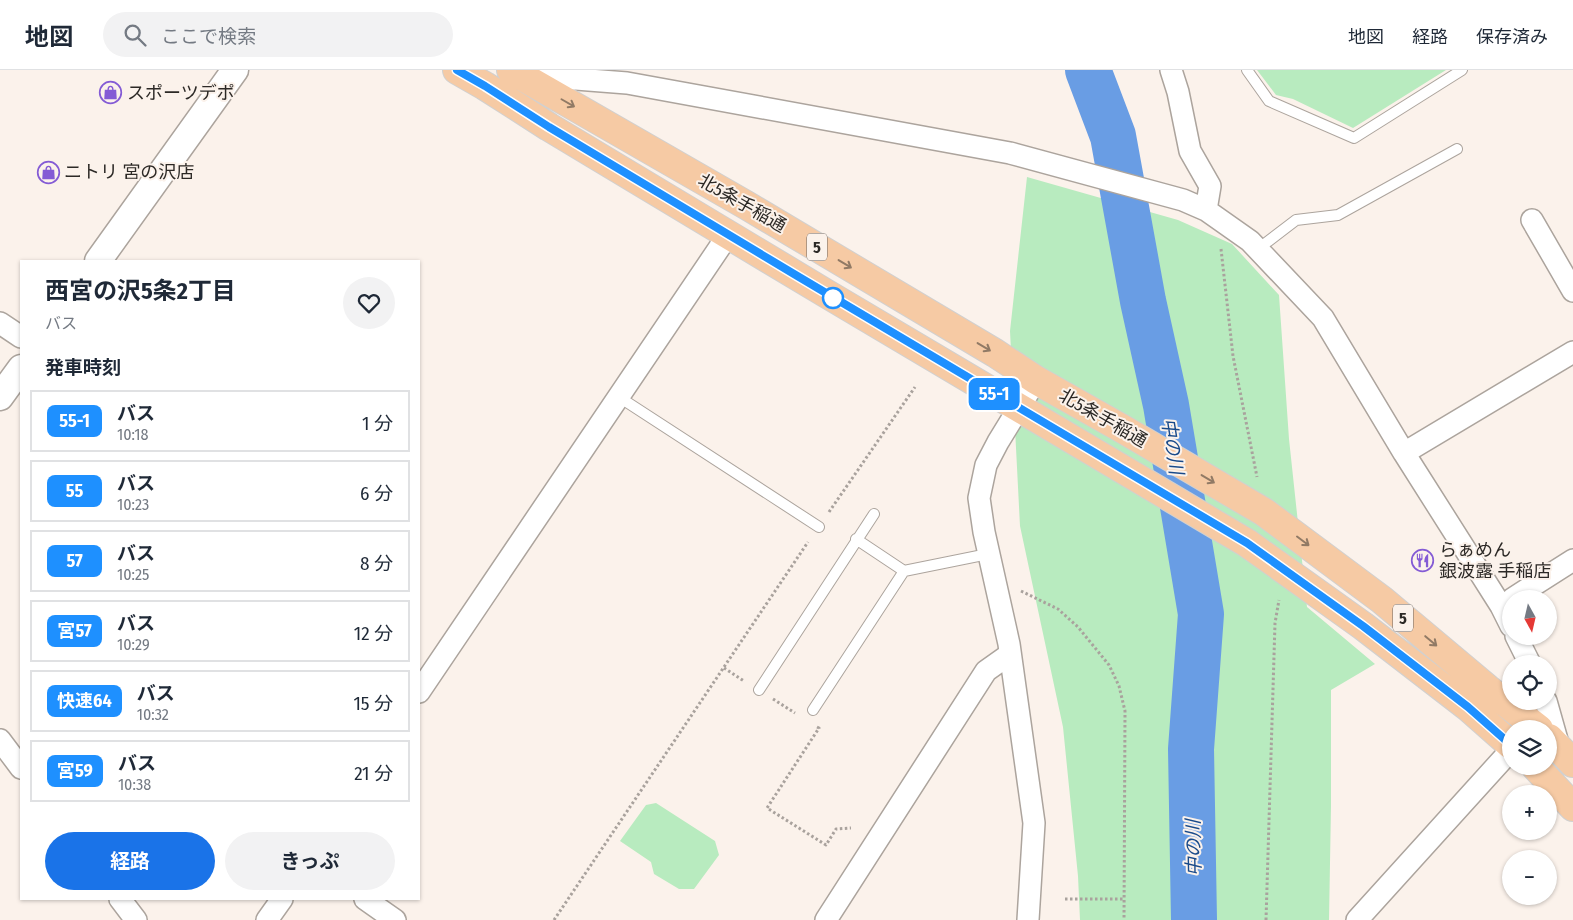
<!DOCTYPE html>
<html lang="ja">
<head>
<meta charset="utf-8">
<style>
  body { margin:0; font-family:"Fira Sans Condensed","Noto Sans JP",sans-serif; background:#f2f2f3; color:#1f2937; height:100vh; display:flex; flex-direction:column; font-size:19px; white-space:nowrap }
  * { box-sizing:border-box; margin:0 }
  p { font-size:16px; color:#747a83 }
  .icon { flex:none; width:28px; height:28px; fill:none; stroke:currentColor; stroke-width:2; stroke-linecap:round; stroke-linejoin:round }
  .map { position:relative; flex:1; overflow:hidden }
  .panel { position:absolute; left:20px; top:190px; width:400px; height:640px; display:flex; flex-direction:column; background:#fff; border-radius:0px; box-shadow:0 1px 4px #0004 }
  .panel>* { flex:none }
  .badge { padding:0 10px; border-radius:8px; font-size:18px; line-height:32px }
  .needle { width:32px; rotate:172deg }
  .buttons { position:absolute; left:1502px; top:520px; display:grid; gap:10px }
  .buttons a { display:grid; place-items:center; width:55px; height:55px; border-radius:50%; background:#fff; box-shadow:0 1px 4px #0004; font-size:25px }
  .map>.badge { position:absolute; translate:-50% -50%; box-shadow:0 0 0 2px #fff }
  h2 { padding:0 25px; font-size:19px; line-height:45px }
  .round { display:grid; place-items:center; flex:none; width:52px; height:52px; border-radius:26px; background:#f2f2f3 }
  .headline { display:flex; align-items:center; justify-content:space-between; height:85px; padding:0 25px }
  h1 { font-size:24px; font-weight:700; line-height:38px }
  .button { display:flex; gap:10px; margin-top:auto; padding:10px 25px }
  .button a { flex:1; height:58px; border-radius:30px; background:#1a73e8; color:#fff; font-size:20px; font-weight:700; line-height:58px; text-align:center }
  .button a+a { background:#f2f2f3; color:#1f2937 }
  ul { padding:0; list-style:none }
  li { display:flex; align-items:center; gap:15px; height:62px; margin:0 10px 8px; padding:0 15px; border:2px solid #e0e1e3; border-radius:0px }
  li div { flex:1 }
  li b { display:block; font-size:19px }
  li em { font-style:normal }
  li .badge { min-width:55px; font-weight:700; text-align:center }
  header { display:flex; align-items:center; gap:30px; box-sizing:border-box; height:70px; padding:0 25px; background:#fff; border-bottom:1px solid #e0e1e3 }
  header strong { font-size:24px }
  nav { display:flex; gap:28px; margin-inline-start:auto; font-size:18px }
  .search { width:350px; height:45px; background:#f2f2f3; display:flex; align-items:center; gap:12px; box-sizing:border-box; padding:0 18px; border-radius:28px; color:#747a83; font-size:19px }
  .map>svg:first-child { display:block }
  .green { fill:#b8ebbf }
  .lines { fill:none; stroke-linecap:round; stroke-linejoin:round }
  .river { stroke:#699de4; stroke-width:46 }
  .service-casing { stroke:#aca49d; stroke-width:12 }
  .minor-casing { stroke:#aca49d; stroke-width:24 }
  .tertiary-casing { stroke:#aca49d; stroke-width:29 }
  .trunk-casing { stroke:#d1d0cf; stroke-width:30 }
  .path { stroke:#a9a29d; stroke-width:3; stroke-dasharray:2.5 2.5; stroke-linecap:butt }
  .service { stroke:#fff; stroke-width:10 }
  .minor { stroke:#fff; stroke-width:21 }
  .tertiary { stroke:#fff; stroke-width:26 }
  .trunk { stroke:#f6caa4; stroke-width:28 }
  .oneway { stroke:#917a65 }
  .line-casing { stroke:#fff; stroke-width:11 }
  .line { stroke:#1e90ff; stroke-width:8 }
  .stop-dot { fill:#fff; stroke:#1e90ff; stroke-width:2.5 }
  .labels { text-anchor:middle; stroke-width:4; stroke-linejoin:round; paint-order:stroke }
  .shield { fill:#fbf2eb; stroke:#6a6561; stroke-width:1 }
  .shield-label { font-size:16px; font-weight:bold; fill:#2c2926 }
  .poi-label { font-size:18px; fill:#2c2926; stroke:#fbf2eb; text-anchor:start }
  .street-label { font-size:18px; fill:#2c2926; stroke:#fbf2eb }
  .water-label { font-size:19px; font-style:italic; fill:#194a8a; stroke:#fbf2eb }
</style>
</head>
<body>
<header>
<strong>地図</strong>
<div class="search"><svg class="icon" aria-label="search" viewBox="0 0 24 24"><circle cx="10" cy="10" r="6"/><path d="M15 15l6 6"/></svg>ここで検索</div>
<nav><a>地図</a><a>経路</a><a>保存済み</a></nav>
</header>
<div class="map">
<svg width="1573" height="850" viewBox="0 0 1573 850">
  <rect width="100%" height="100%" fill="#fbf2eb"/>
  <path class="green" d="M1257 0H1446L1353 58 1293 29 1276 25Z
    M1027 107 1178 150 1232 174 1279 225 1289 369 1307 537 1375 594 1331 620V736L1329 850H1080L1078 806 1063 657 1020 456 1010 261Z
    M656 733 715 771 719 785 694 819H679L654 804 651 792 620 771 646 735Z"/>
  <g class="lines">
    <path class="river" d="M1088 0 1113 66 1143 231 1166 335 1201 544 1191 679 1194 850"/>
    <defs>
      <path id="service" d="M1247 0 1269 31 1354 68 1462 0
        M1258 179 1296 150 1338 145 1457 79
        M619 327 819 457
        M856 469 904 501
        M759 620 874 444
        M813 640 904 501 988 484"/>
      <path id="minor" d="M1171 0 1178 22 1190 81 1210 116 1206 140
        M525 5 627 13 1010 83 1183 130 1206 140 1250 171 1323 248 1404 383 1501 536 1511 556
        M1532 150 1573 221
        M0 253 21 267
        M1404 383 1573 282
        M1512 529 1573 490
        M1516 566 1530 594
        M419 622 728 165
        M1546 631 1559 677
        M0 670 21 698
        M120 829 136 850
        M365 829 395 850
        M267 850 282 829
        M826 850 986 601 1010 584
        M1028 850 1034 753 1009 574 984 462 979 428 986 395 998 372 1036 310
        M1357 850 1511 680"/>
      <path id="tertiary" d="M98 191 235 0
        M0 327 21 298"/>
      <path id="trunk" d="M457 0 485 16 549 57 827 224 1247 473 1363 556 1468 637 1511 675
        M511 0 746 135 995 283 1036 310 1121 358 1264 442 1382 530 1488 619 1539 659
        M1549 668 1573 693
        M1535 696 1573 737"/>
    </defs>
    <use href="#service" class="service-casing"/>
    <use href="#minor" class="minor-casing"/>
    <use href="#tertiary" class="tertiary-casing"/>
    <use href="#trunk" class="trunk-casing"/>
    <path class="path" d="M1221 179 1233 286 1257 407
      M829 442 915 317
      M1021 521 1058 539 1078 557 1109 595 1119 616 1125 641 1124 850
      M724 598 744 611
      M773 629 795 643
      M817 657 819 658 767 738 826 775 836 759 851 758
      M1065 829H1123
      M554 850 808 472
      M1266 850 1275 553 1279 530"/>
    <use href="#service" class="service"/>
    <use href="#minor" class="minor"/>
    <use href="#tertiary" class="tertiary"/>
    <use href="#trunk" class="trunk"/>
  </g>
  <defs><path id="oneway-shaft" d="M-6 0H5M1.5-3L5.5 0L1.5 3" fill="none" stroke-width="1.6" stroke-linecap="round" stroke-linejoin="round" transform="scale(1.25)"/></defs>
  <g class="oneway">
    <use href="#oneway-shaft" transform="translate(568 33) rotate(30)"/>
    <use href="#oneway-shaft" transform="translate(845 194) rotate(31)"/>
    <use href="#oneway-shaft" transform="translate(984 277) rotate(31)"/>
    <use href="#oneway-shaft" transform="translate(1208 409) rotate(31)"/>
    <use href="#oneway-shaft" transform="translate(1303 471) rotate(37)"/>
    <use href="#oneway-shaft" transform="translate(1431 571) rotate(40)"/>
  </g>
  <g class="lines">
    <defs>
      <path id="line" d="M457 0 485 16 549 57 794 204 1247 473 1363 556 1468 637 1511 675"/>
    </defs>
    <use href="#line" class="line-casing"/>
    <use href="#line" class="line"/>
  </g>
  <defs>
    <symbol id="shop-ring" viewBox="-11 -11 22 22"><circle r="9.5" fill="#fbf2eb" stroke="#845bd5" stroke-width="1.5"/><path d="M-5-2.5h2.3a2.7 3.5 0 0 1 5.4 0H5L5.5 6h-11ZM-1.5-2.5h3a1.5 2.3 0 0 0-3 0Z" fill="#845bd5"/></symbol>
    <symbol id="restaurant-ring" viewBox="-11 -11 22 22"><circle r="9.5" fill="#fbf2eb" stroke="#845bd5" stroke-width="1.5"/><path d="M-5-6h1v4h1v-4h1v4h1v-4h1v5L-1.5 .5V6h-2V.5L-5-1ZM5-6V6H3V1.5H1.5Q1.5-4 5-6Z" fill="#845bd5"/></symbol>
  </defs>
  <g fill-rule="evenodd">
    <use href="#shop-ring" x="98" y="10" width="25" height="25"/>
    <use href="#shop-ring" x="36" y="90" width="25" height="25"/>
    <use href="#restaurant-ring" x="1410" y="478" width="25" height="25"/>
  </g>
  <circle class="stop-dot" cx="833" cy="228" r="10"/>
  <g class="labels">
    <g class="shield">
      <rect x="807" y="163.5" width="20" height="27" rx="4"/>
      <rect x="1393" y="534.5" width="20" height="27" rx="4"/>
    </g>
    <g class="shield-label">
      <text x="817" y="183">5</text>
      <text x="1403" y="554">5</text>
    </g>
    <g class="poi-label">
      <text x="127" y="29">スポーツデポ</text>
      <text x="64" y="108">ニトリ 宮の沢店</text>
      <text x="1439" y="486">らぁめん<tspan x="1439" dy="21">銀波露 手稲店</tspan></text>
    </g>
    <g class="street-label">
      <text transform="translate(742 133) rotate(30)" y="6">北5条手稲通</text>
      <text transform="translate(1103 348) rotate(30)" y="6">北5条手稲通</text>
    </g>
    <g class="water-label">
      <text transform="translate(1173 376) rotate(81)" y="7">中の川</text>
      <text transform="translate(1193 778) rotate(-91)" y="7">中の川</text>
    </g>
  </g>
</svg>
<div class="buttons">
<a><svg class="needle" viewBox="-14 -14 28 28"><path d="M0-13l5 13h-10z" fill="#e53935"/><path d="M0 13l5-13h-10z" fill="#747a83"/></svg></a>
<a><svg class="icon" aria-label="locate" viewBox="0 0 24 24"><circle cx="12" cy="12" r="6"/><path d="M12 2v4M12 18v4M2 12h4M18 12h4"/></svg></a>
<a><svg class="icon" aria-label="layers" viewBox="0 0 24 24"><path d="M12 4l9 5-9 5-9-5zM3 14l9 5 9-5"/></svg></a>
<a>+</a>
<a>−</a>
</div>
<b class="badge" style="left:994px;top:324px;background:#1e90ff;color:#fff">55-1</b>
<section class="panel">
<div class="headline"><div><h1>西宮の沢5条2丁目</h1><p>バス</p></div><a class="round"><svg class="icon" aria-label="heart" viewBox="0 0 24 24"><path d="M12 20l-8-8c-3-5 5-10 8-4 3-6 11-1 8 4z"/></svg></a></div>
<h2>発車時刻</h2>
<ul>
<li><span class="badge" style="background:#1e90ff;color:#fff">55-1</span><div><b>バス</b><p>10:18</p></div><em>1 分</em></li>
<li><span class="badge" style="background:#1e90ff;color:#fff">55</span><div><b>バス</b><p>10:23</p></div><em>6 分</em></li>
<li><span class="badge" style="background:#1e90ff;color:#fff">57</span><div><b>バス</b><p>10:25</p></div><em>8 分</em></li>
<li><span class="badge" style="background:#1e90ff;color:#fff">宮57</span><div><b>バス</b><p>10:29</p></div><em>12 分</em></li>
<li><span class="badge" style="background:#1e90ff;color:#fff">快速64</span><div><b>バス</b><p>10:32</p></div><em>15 分</em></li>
<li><span class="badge" style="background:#1e90ff;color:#fff">宮59</span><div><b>バス</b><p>10:38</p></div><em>21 分</em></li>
</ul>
<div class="button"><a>経路</a><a>きっぷ</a></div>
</section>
</div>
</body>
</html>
